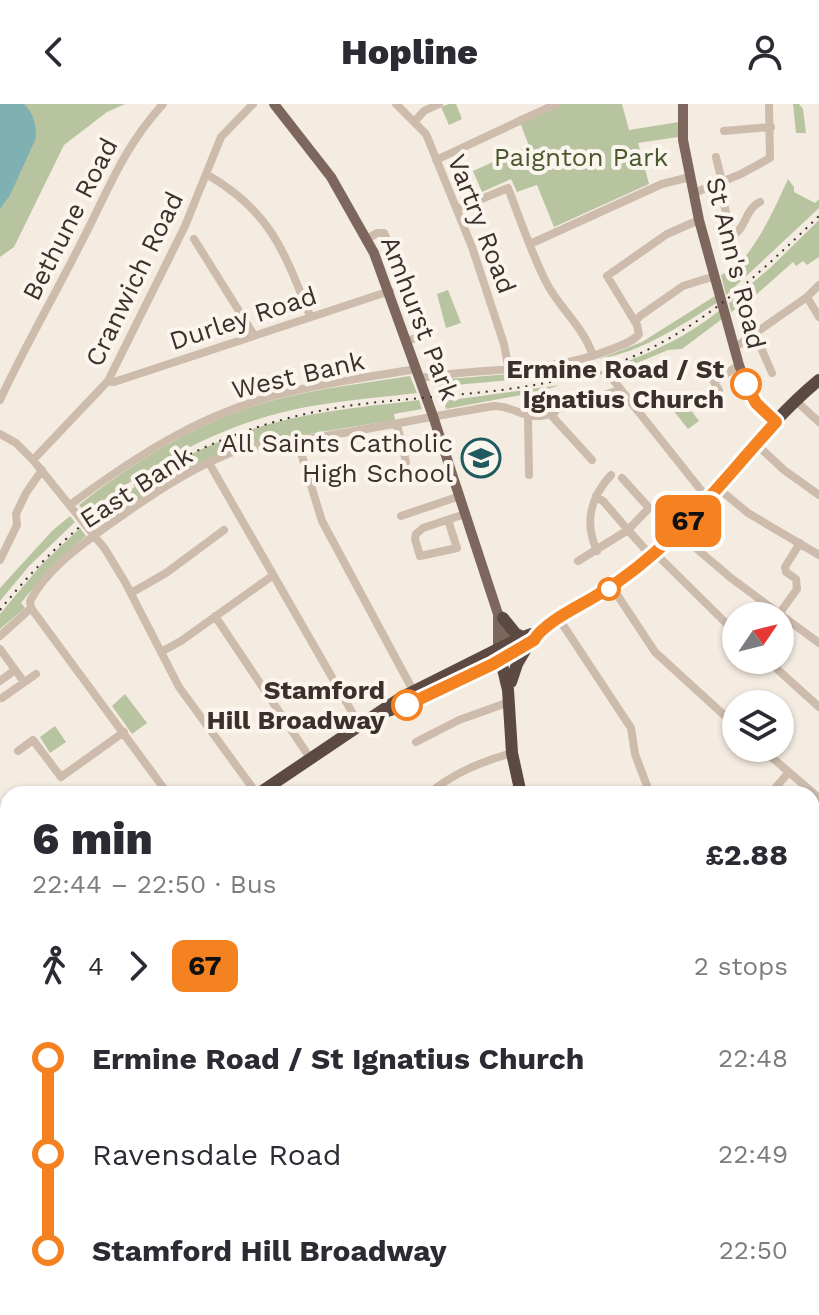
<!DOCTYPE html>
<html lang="en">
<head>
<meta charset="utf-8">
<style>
  body { margin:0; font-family:"Work Sans",sans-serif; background:#f7f7f7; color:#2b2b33; height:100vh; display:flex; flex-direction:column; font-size:30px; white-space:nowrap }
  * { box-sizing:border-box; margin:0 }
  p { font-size:26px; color:#7c7c81 }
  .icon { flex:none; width:44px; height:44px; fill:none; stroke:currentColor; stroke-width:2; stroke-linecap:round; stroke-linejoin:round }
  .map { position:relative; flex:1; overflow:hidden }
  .panel { position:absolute; left:0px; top:682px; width:820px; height:530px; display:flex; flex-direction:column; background:#fff; border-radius:24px 24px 0 0; box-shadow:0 2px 6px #0004 }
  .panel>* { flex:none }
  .badge { padding:0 16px; border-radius:12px; font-size:28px; line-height:52px }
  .needle { width:52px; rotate:55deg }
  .controls { position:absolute; left:722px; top:498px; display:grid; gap:16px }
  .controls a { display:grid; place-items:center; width:72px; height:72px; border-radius:50%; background:#fff; box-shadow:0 2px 6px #0004; font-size:40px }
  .map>.badge { position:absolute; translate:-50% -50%; box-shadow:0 0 0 4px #fff }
  .legs { display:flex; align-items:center; gap:12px; height:88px; padding:0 32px; font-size:26px }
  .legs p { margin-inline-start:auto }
  .headline { display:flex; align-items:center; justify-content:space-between; height:136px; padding:0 32px }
  h1 { font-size:44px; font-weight:800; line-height:60px }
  ul { padding:0 32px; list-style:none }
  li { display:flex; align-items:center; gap:28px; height:96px; font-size:30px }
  li i { display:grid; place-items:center; width:12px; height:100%; margin:0 10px; background:currentColor }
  li i::after { content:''; width:20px; height:20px; margin:-10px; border:6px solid; border-radius:50%; background:#fff }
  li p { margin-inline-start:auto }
  li:first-child i { background:linear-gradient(#0000 50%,currentColor 0) }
  li:last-child i { background:linear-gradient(currentColor 50%,#0000 0) }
  header { display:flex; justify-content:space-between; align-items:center; height:104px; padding:0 32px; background:#fff; font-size:36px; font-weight:800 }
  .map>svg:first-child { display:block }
  .green { fill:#b8c4a0 }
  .water { fill:#7fb0b2 }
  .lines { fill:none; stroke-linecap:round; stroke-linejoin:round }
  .minor { stroke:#cdbbac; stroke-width:8 }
  .major { stroke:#7d675c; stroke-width:10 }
  .highway { stroke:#5c4a42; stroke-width:12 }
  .rail { stroke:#3b302b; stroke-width:2; stroke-dasharray:2 6; stroke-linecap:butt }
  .line-1-casing { stroke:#fff; stroke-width:18 }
  .line-1 { stroke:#f58220; stroke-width:12 }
  .stop-1-dot { fill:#fff; stroke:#f58220; stroke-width:4 }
  .labels { text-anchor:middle; stroke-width:8; stroke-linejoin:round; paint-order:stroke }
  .park-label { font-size:26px; fill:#4a5a2e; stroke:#fbf5ee }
  .street-label { font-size:26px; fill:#3b302b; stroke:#fbf5ee }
  .stop-label { font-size:26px; font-weight:bold; fill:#3b302b; stroke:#fbf5ee; text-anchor:end }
  .poi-label { font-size:26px; fill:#3b302b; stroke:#fbf5ee; text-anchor:end }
</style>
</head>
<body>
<header><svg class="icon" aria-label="back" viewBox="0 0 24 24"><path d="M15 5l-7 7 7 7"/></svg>Hopline<svg class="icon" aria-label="person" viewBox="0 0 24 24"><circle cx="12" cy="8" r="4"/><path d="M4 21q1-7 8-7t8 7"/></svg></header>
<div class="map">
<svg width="819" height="1211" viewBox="0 0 819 1211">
  <rect width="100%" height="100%" fill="#f4ebe1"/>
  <path class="green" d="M0 0H125L107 8 64 41 14 143 0 153Z
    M449 0H456L462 15 449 21 441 3Z
    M549 0H622L629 26 679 18 678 33 638 39 649 80 554 123 537 81 517 88 511 75 482 88 473 67 529 42 518 13Z
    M793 0H799L803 5 806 29H796Z
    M788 75 794 83V88L815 99 819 95V104L726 191 721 171C751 161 775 103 788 75Z
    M819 116V153L807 161 803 157 796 162 793 158 750 196 731 208 729 199 770 164Z
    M448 186 461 219 446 224 437 190Z
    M715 192 718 198C682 221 642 248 599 255L642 238Z
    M720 206 722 215 682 245 668 246 637 259 596 272 595 269C642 253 683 236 720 206Z
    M560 266 561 268 522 275 434 283 435 276Z
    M410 272 417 289C382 293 347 296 312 302 229 316 152 358 86 410L79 401C139 354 204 314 278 295 321 284 366 279 410 272Z
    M560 281 542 287 446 305 444 297Z
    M681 293 699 317 688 325 669 301Z
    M419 296 422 305 394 310 395 316 253 339 227 346 169 377 97 423 91 415C145 371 212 334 281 317 332 305 373 302 419 296Z
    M70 412 75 418 29 462 0 497V484L52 427Z
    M80 424 86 432C62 452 41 474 21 499L25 504 0 525V510L41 461Z
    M125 590 147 619 132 630 112 602Z
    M55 622 66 638 50 649 40 633Z
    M812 1183 819 1185V1211H646L647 1204H812Z"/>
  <path class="water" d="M0 0H24C34 9 36 22 36 34L10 91 0 105Z"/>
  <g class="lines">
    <path class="minor" d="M396 0 426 30 472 143 504 240 509 267
      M415 17 424 7 439 0
      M724 27 771 23
      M716 53 722 78
      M436 56 556 0
      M206 70C270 106 284 147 310 212
      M719 79 733 138
      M694 89 741 70 770 54 769 0
      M457 105 508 84C520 115 531 148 546 178 559 204 584 223 593 252
      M732 132C746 125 745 105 760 98
      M194 135 254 231
      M367 135 377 129H384L402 166 421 225 419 233 407 237
      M530 140 662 80 690 73
      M807 193 819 213
      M635 218 640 212 683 182 715 172
      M755 230 772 269
      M734 244 807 193 819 181
      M610 272 708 395
      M420 274C486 262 548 271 612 245 622 241 633 238 639 230L637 221 607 172 667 130 699 116
      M108 277 114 278 390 187
      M719 286 714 278 739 261
      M0 296C25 242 55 191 82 137 109 85 123 44 163 0
      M796 297 819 318
      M562 304 620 286
      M550 310 592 356
      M528 312 529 371
      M397 321 406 358
      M0 330 16 339 33 356 105 445 125 478 179 583 257 690
      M297 336 322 417 416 592
      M756 340 784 366 819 391
      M33 356 108 277 185 122 221 33 253 0
      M209 359 360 622
      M622 374 649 404 628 426 652 453
      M718 384 748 409 819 451
      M70 401C133 354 199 311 277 291 322 279 370 273 416 265
      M401 412 460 392
      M448 416 457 444 420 452 415 435 416 430 423 424 465 410
      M677 428 731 474 819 539
      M597 447C584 418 590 394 611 371
      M656 450 736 529
      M0 456 17 421 16 410 26 389 42 366
      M578 457 628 426 604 398 596 392
      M612 483 655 548 736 622
      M131 489 166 469 224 426
      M31 504 30 497C46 467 77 444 103 425 140 399 180 370 223 352 256 338 295 337 331 331 386 322 439 311 494 302 517 302 527 320 555 308
      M31 504 168 690
      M779 510 797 485 796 475 786 468 785 463 800 439
      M215 512 310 654
      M559 515 631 624 635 650 650 690
      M0 532 31 504
      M0 545 24 578
      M161 548 181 537 272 472
      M767 556 819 603
      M0 577 15 566
      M2 594 36 570
      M416 638 459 616 509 598
      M761 644 819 694
      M18 647 33 636 61 673 124 628
      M428 690C454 669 480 658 512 649
      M770 690 789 668
      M812 761 819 753
      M0 797 8 808
      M812 848 819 839
      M812 873 819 874
      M812 928 819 929
      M0 974 8 968
      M0 1014 8 1026
      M0 1058 8 1053
      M812 1089 819 1060
      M0 1099 8 1093
      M0 1168 8 1173
      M812 1180 819 1182
      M49 1204 58 1211
      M161 1204 168 1211
      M10 1211 16 1204
      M130 1211 141 1204
      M264 1211H304
      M515 1211 516 1204
      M560 1211 564 1204"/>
    <path class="major" d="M274 0 331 73 374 149 433 312 498 510 503 514 508 540
      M683 0V36L699 116 739 261 752 294 776 318
      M498 510V545"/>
    <path class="highway" d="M503 514 516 530 523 533
      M499 548 508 586 512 649 521 690
      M511 578 517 560 527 543
      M381 609C434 594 487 565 534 536 545 517 617 481 640 463 708 409 752 331 819 276
      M258 690 402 593 518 535 531 530 537 531
      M0 862 8 857
      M534 1211 535 1204"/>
    <path class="rail" d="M0 506C96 386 216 317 370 299 449 290 533 289 609 262 694 232 755 174 819 112"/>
  </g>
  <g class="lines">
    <defs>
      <path id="line-1" d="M407 601 493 560 534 536C544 518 582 501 599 490 671 447 720 379 776 318L756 299 746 280"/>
    </defs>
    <use href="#line-1" class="line-1-casing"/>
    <use href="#line-1" class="line-1"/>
  </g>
  <defs>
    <symbol id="school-ring" viewBox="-11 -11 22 22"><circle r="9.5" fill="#fbf5ee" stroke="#1f5a5e" stroke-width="1.5"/><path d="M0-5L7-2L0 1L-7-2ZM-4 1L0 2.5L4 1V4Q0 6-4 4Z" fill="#1f5a5e"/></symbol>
  </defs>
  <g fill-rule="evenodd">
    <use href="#school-ring" x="459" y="332" width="44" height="44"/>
  </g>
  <g class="stop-1-dot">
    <circle cx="746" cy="280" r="14"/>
    <circle cx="609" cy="485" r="10"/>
    <circle cx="407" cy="601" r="14"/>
  </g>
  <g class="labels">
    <g class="park-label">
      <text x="581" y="62">Paignton Park</text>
    </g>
    <g class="street-label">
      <text transform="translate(70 115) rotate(-63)" y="9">Bethune Road</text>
      <text transform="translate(482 120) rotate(69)" y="9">Vartry Road</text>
      <text transform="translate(736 159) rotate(76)" y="9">St Ann's Road</text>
      <text transform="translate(134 175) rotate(-64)" y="9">Cranwich Road</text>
      <text transform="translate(243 214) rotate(-18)" y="9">Durley Road</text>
      <text transform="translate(420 214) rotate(69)" y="9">Amhurst Park</text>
      <text transform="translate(298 271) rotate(-13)" y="9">West Bank</text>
      <text transform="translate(136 383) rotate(-33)" y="9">East Bank</text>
    </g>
    <g class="stop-label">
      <text x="724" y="274">Ermine Road / St<tspan x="724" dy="30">Ignatius Church</tspan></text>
      <text x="385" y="595">Stamford<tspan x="385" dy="30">Hill Broadway</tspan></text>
    </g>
    <g class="poi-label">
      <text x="453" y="348">All Saints Catholic<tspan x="453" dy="30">High School</tspan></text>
    </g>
  </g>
</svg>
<div class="controls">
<a><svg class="needle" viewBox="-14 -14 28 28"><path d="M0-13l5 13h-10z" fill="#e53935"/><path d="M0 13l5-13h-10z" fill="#7c7c81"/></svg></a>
<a><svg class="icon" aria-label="layers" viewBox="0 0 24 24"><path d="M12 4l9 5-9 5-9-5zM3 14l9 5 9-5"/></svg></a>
</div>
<b class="badge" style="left:688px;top:417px;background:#f58220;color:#111">67</b>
<section class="panel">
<div class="headline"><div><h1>6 min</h1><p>22:44 – 22:50 · Bus</p></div><b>£2.88</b></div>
<div class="legs"><svg class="icon" aria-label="walk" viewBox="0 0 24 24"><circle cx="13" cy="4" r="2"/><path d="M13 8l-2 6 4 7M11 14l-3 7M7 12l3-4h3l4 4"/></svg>4<svg class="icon" aria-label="forward" viewBox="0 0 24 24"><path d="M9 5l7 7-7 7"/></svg><b class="badge" style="background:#f58220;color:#111">67</b><p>2 stops</p></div>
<ul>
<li><i style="color:#f58220"></i><b>Ermine Road / St Ignatius Church</b><p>22:48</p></li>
<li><i style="color:#f58220"></i><span>Ravensdale Road</span><p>22:49</p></li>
<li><i style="color:#f58220"></i><b>Stamford Hill Broadway</b><p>22:50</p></li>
</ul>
</section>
</div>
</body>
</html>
